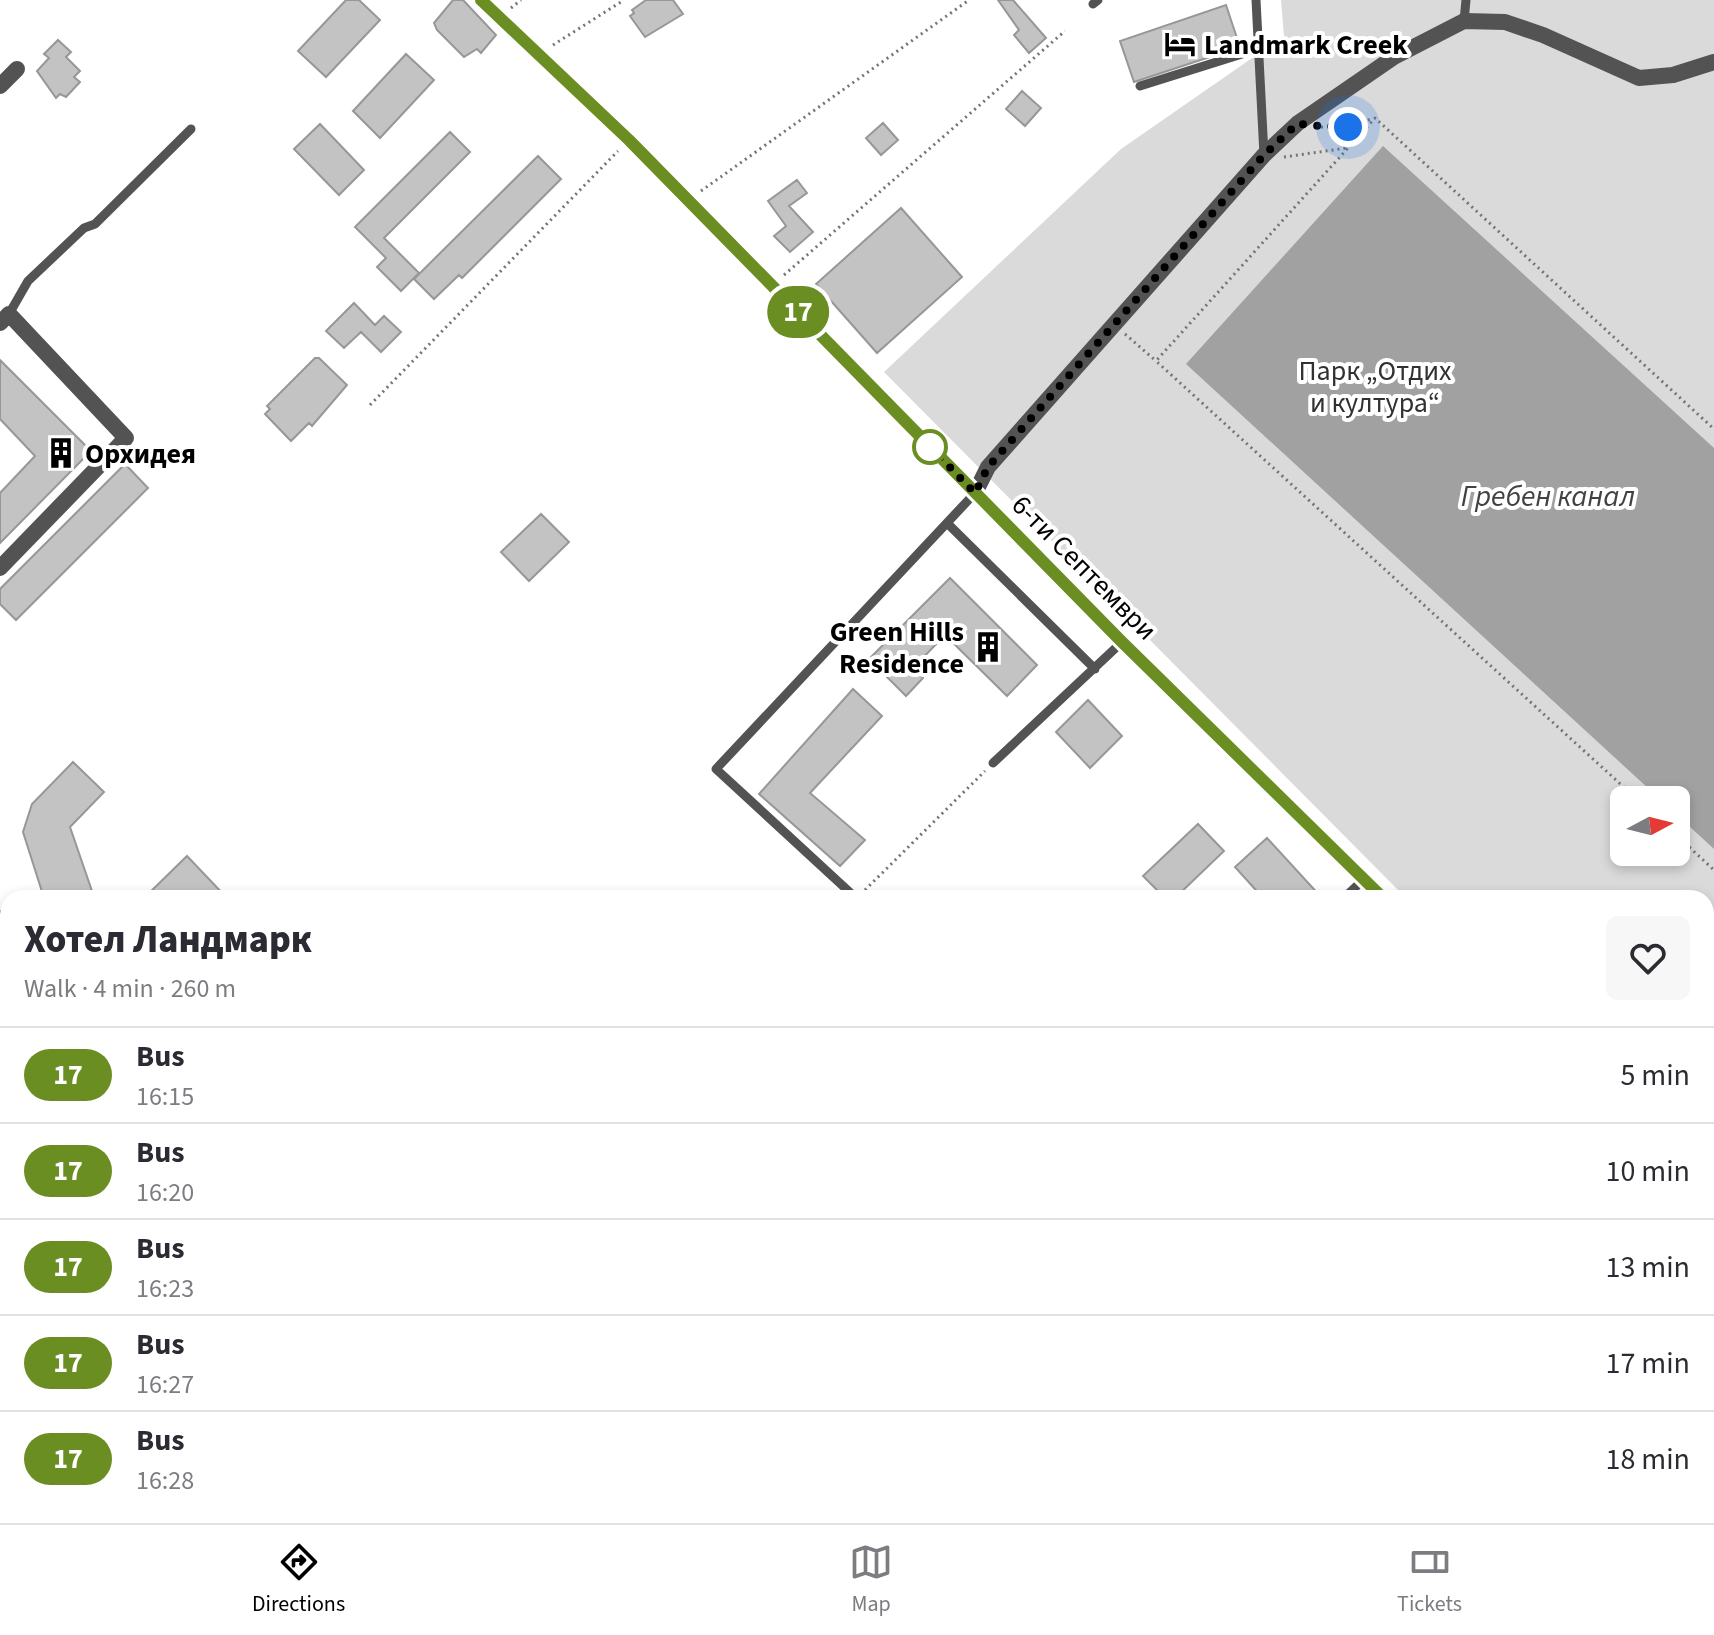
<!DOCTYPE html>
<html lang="en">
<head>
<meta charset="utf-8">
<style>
  body { margin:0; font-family:"Source Sans 3",sans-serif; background:#f7f7f7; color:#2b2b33; height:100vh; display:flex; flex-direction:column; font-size:30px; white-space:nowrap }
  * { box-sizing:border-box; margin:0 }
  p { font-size:26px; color:#7c7c81 }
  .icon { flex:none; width:44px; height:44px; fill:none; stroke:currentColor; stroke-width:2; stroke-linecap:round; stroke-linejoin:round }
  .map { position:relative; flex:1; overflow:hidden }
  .side { position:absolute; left:0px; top:890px; width:1714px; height:634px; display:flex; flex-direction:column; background:#fff; border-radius:24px 24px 0 0; box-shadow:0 4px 12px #0003 }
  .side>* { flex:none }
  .badge { padding:0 16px; border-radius:26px; font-size:28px; line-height:52px }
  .needle { width:52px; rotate:83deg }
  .buttons { position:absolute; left:1610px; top:786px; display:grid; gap:16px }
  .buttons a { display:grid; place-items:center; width:80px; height:80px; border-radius:12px; background:#fff; box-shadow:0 4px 12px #0003; font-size:40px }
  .you { position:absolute; width:40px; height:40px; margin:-20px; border:6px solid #fff; border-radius:50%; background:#1a73e8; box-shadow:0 0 0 12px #1a73e833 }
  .map>.badge { position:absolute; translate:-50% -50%; box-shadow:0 0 0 4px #fff }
  .round { display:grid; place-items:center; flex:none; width:84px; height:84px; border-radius:12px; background:#f7f7f7 }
  .summary { display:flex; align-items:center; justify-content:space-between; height:136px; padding:0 24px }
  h1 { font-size:38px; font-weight:800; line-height:60px }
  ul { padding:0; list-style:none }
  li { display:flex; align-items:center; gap:24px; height:96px; padding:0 24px; border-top:2px solid #e1e1e2 }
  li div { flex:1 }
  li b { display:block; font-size:30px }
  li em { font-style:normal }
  li .badge { min-width:88px; font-weight:700; text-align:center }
  .tabs { display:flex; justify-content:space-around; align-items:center; height:112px; border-top:2px solid #e1e1e2; background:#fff; font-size:22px; color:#7c7c81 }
  .tabs a { display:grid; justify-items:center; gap:4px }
  .tabs .current { color:#000 }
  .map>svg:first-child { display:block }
  .green { fill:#dadada; fill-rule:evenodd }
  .water { fill:#a1a1a1 }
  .building { fill:#c3c3c3; stroke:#979797; stroke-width:2 }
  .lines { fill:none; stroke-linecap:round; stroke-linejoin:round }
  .path { stroke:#757575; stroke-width:3; stroke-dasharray:2 4; stroke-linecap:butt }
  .lane { stroke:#535353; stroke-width:9 }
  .street { stroke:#535353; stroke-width:16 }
  .secondary { stroke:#202020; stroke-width:16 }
  .line-casing { stroke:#fff; stroke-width:18 }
  .line { stroke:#6b8e23; stroke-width:12 }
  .walk { stroke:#000; stroke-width:8; stroke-dasharray:0 14.4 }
  .stop-dot { fill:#fff; stroke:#6b8e23; stroke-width:4 }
  .labels { text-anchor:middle; stroke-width:8; stroke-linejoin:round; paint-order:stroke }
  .poi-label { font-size:28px; font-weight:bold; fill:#000; stroke:#fff; text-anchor:start }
  .park-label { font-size:28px; fill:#313131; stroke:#fff }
  .street-label { font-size:28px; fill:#000; stroke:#fff }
  .water-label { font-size:30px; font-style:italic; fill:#424242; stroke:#fff }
</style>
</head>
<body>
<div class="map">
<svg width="1714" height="1523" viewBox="0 0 1714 1523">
  <rect width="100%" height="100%" fill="#fff"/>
  <path class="green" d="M1281 0H1714V1184L1706 1182V898H1406L884 372 1121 149 1284 36ZM1624 800H1676V852H1624Z
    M7 1013 8 1201 0 1202V1018Z"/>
  <path class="water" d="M1383 146 1714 448V849L1676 814V800H1661L1186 364Z"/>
  <path class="building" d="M346 0H359L380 20 326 77 298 51Z
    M453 0H463L496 35 481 53 477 49 464 57 437 30 434 23Z
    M646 0H673L683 14 645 37 630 16 634 13 632 10Z
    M998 0H1013L1046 38 1029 53 1014 35 1019 30Z
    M1226 5 1240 47 1134 82 1120 41Z
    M58 40 71 52 66 57 80 71 74 77 80 82 66 97 60 94 56 98 37 71 49 58 44 54Z
    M406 54 434 80 380 138 353 111Z
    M1022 91 1041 108 1025 126 1006 109Z
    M883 123 898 140 881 155 866 138Z
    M320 124 364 170 339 195 294 149Z
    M450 132 470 152 384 238 419 273 401 291 377 267 386 258 355 227Z
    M538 156 561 179 462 278 459 275 434 299 414 279Z
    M797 180 807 193 789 206 813 232 790 252 774 236 786 226 768 201Z
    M901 208 962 277 877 353 816 284Z
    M354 303 375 325 384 316 401 332 381 352 361 332 344 348 326 331Z
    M315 358H319L347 385 312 426 309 423 291 441 265 414 270 409 267 406Z
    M0 360 91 451 0 543V493L35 456 0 419Z
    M125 464 148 488 16 620 0 604V589Z
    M541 514 569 542 529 581 501 552Z
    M950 578 1037 665 1007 696 945 635 913 668 923 678 906 696 869 659Z
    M853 689 882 716 810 793 865 840 840 866 759 794Z
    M1088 700 1122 736 1090 768 1056 732Z
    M73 762 104 792 70 827 93 894 89 898H44L23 832 32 804Z
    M1198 824 1224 851 1175 898H1165L1143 876Z
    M1267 838 1322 898H1263L1235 867Z
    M187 856 227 898H144Z"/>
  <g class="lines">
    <path class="path" d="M511 8 521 0
      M553 45 624 0
      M1321 127H1348L1371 119
      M1284 157 1347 148
      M701 191 969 0
      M784 275 1065 31
      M1125 334 1156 361
      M370 405 618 151
      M1638 800 1156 361 1375 118 1714 429
      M1676 835 1714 870
      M865 890 985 771
      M0 1106 8 1096
      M0 1148 8 1149
      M1706 1360 1714 1351
      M0 1508 8 1513
      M12 1516 23 1523
      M1351 1516 1354 1523
      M217 1523 220 1516
      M424 1523 457 1516"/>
    <path class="lane" d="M1256 0 1264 155
      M1093 4 1098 0
      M1464 21 1466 0
      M1140 86 1258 49
      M9 314 28 281 84 228 95 224 191 129
      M947 523 1095 669
      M993 763 1122 642
      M856 898 716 769 975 493
      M1344 898 1364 879
      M123 1516 126 1523"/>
    <path class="street" d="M0 86 17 69
      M0 323 9 314 126 438 0 568
      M975 493 988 467 1264 155 1298 123 1394 57 1464 21 1505 22 1543 35 1639 78 1673 75 1714 62
      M0 999 8 993
      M0 1219H8"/>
    <path class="secondary" d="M481 0 629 140 1122 642 1383 898
      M0 918 8 944
      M1706 1198 1714 1201
      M194 1516 196 1523"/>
  </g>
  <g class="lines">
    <defs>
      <path id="line" d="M481 0 629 140 1122 642 1383 898"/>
    </defs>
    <use href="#line" class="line-casing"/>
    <use href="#line" class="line"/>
    <path class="walk" d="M930 447 975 493 988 467 1264 155 1298 123C1316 128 1330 124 1348 127"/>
  </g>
  <defs>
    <symbol id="hotel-bare" viewBox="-9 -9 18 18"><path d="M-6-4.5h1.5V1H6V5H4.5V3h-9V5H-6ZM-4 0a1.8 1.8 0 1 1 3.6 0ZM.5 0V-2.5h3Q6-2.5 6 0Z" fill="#000" stroke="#fff" stroke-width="2.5" paint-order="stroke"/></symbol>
    <symbol id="building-bare" viewBox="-9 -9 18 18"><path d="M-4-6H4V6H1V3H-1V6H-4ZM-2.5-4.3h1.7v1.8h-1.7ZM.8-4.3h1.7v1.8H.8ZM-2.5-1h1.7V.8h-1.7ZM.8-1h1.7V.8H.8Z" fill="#000" stroke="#fff" stroke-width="2.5" paint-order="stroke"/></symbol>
  </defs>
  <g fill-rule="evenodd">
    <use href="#hotel-bare" x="1158" y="22" width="44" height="44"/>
    <use href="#building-bare" x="39" y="431" width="44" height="44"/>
    <use href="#building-bare" x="966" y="625" width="44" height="44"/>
  </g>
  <circle class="stop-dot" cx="930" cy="447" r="16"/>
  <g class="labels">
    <g class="poi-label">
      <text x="1204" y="54">Landmark Creek</text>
      <text x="85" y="463">Орхидея</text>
      <text x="964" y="641" text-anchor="end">Green Hills<tspan x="964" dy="32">Residence</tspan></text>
    </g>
    <g class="park-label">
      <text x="1375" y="380">Парк „Отдих<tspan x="1375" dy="32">и култура“</tspan></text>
    </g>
    <g class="street-label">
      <text transform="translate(1085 567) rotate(45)" y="10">6-ти Септември</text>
    </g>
    <g class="water-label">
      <text x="1548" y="506">Гребен канал</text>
    </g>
  </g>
</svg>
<div class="buttons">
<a><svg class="needle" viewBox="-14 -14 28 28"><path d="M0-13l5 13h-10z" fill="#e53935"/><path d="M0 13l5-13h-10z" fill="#7c7c81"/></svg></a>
</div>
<div class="you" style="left:1348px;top:127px"></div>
<b class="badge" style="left:798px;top:312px;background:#6b8e23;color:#fff">17</b>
<section class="side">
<div class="summary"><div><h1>Хотел Ландмарк</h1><p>Walk · 4 min · 260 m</p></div><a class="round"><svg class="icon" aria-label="heart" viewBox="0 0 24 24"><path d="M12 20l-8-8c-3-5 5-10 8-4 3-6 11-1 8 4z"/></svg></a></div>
<ul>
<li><span class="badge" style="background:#6b8e23;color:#fff">17</span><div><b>Bus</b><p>16:15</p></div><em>5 min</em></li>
<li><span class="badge" style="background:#6b8e23;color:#fff">17</span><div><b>Bus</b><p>16:20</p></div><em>10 min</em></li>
<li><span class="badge" style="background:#6b8e23;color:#fff">17</span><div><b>Bus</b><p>16:23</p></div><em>13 min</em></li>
<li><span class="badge" style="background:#6b8e23;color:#fff">17</span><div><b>Bus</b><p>16:27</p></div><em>17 min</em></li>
<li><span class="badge" style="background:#6b8e23;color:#fff">17</span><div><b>Bus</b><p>16:28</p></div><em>18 min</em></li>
</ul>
</section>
</div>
<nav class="tabs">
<a class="current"><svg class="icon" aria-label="directions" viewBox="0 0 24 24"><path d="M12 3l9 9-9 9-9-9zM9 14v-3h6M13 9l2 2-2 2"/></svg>Directions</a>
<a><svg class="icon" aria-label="map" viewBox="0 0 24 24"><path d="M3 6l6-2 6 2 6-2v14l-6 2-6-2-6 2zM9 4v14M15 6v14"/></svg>Map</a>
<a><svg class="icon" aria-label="tickets" viewBox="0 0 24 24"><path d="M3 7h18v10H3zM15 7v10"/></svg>Tickets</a>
</nav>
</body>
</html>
